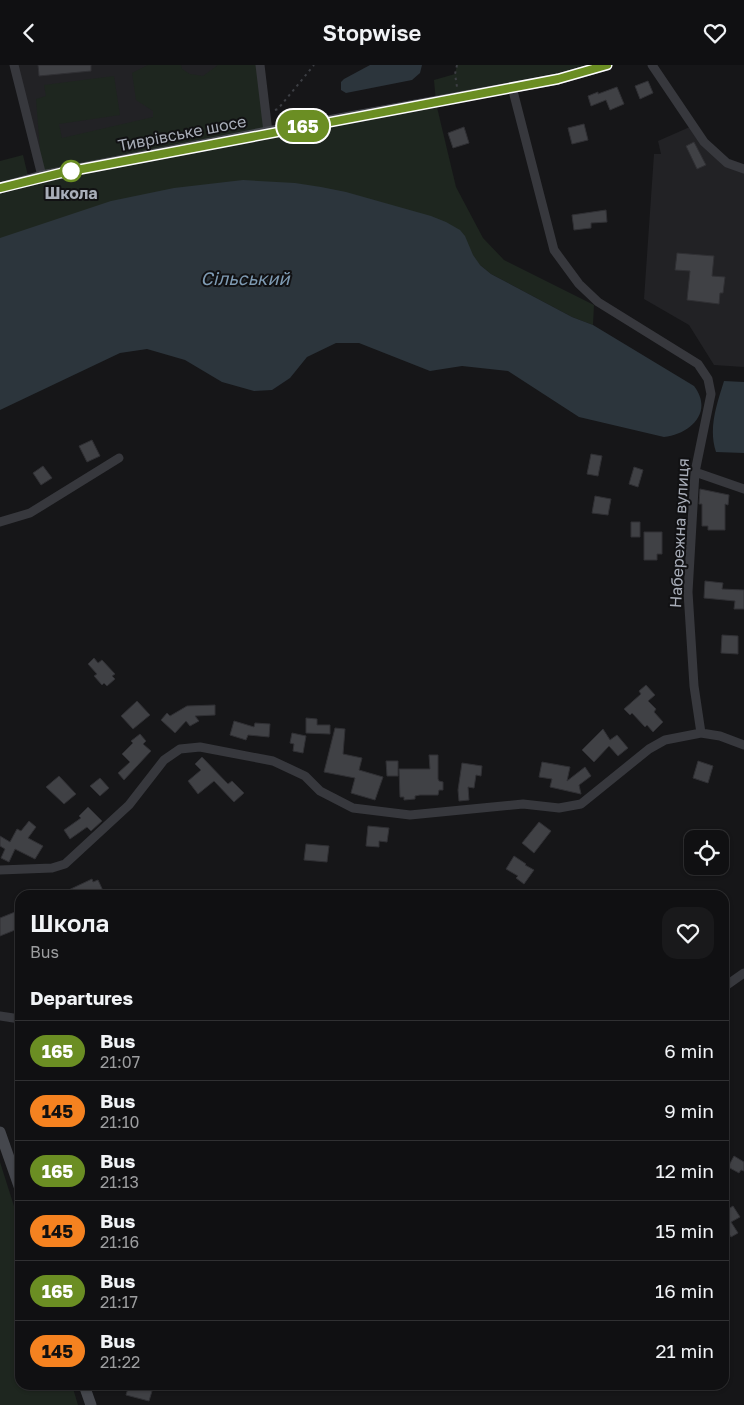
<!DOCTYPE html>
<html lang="en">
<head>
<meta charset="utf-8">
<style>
  body { margin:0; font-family:"Golos Text",sans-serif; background:#19191b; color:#f1f3f6; height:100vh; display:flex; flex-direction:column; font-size:19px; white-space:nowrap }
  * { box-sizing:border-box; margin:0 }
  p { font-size:16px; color:#9c9d9f }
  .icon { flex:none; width:28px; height:28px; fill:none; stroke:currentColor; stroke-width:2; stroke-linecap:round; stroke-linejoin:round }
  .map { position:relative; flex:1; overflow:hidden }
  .drawer { position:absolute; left:15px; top:825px; width:714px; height:500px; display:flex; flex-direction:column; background:#101012; border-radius:15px; box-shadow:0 1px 4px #0004,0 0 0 1px #303032 }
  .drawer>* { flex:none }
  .badge { padding:0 10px; border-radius:16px; font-size:18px; line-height:32px }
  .buttons { position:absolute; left:684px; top:765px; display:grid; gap:10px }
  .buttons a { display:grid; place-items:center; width:45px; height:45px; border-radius:10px; background:#101012; box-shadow:0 1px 4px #0004,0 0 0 1px #303032; font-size:25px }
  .map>.badge { position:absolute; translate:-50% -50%; box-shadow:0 0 0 2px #fff }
  h2 { padding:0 15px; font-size:19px; line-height:45px }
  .round { display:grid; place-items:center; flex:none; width:52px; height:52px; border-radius:15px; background:#19191b }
  .overview { display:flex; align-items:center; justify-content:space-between; height:85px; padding:0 15px }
  h1 { font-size:24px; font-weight:600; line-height:38px }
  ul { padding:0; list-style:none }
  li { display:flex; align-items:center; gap:15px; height:60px; padding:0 15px; border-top:1px solid #303032 }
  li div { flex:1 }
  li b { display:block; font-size:19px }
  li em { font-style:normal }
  li .badge { min-width:55px; font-weight:700; text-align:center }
  header { display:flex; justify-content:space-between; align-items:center; height:65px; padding:0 15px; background:#101012; font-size:22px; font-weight:600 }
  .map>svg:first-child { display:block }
  .built { fill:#222225 }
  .green { fill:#1e261f }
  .water { fill:#2c353c }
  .building { fill:#404145; stroke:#303034 }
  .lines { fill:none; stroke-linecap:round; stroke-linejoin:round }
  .path { stroke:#3d3f44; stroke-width:2; stroke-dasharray:2.5 4; stroke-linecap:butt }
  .street { stroke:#37383d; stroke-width:9 }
  .secondary { stroke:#45474d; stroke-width:11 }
  .line-casing { stroke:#fff; stroke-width:11 }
  .line { stroke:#6b8e23; stroke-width:8 }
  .stop-dot { fill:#fff; stroke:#6b8e23; stroke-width:2.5 }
  .labels { text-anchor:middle; stroke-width:4; stroke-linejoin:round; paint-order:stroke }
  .street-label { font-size:16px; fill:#a8adb8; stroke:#111113 }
  .stop-label { font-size:16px; font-weight:bold; fill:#a8adb8; stroke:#111113 }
  .water-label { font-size:18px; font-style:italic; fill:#7f9bb3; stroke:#111113 }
</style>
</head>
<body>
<header><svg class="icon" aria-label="back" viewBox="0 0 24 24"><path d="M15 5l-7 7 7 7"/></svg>Stopwise<svg class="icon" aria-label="heart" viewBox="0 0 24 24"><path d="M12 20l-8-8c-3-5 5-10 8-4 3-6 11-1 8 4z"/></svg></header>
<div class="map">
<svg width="744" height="1340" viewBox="0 0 744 1340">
  <rect width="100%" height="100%" fill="#161618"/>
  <path class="built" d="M14 0H260L42 111Z
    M692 61 719 92 744 104V302L714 300 689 260 644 234 654 89H661L658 76Z"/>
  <path class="green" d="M148 0H181L182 4 190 9 203 11 218 0H260L268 67 436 37 434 15 455 9 457 0H607L436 38 456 122 483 173 504 195 594 240 593 260 572 252 491 209 480 200 0 185V96L23 90 29 115 42 111 36 34 46 31 44 20 114 11 120 50 59 59 62 73 153 52V46L136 35 132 8Z
    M0 1097 20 1160V1320H72L78 1340H0Z"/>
  <path class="water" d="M370 0H422L420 8 412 15 346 28 341 25V17L344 14Z
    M243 115 295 118 321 122 346 127 431 151 446 157 460 165 465 171 473 190 480 200 491 209 572 252 593 260 694 321C714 347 690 369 664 372L579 352 508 306 462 301 430 306 359 278H336L307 292 290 313 272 325 254 326 222 317 185 295 147 284 120 288 0 345V173L111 136 174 123Z
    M724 316 744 317V388L716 387C708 363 717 339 724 316Z"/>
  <path class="building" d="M38 0H91V6L39 11Z
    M648 16 653 28 640 34 635 21Z
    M617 22 624 39 610 45 606 35 591 41 588 31 598 27V29Z
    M584 59 588 75 572 79 568 63Z
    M464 62 469 78 453 83 448 68Z
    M694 77 706 100 697 104 686 81Z
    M606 145 607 157 591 158V163L574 165 572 150Z
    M677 188 714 191 712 211 725 212 723 228H720L719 239 687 235 690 206 675 205Z
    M92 375 100 391 87 397 79 381Z
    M591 389 602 391 598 411 587 409Z
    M43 401 52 413 41 420 33 408Z
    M634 402 643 405 638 422 629 419Z
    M700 424 729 430 728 440 725 439V465H708V461H702V439H699Z
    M595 431 611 434 608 450 592 448Z
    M631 457H640V472H631Z
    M644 467H662V489H657V495H644Z
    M705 516 723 518 722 524 744 525V544H734L735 536 704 533Z
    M722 570 738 571V589L721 588Z
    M94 593 98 598 102 595 115 609 112 611 115 614 107 621 104 618 102 620 94 611 97 609 88 599Z
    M646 620 655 630 648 636 656 644 654 647 663 657 653 667 647 660 645 662 632 648 630 650 624 644 641 629 639 626Z
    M137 636 150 650 133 664 121 651Z
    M215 640V650L195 651 199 656 190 661 186 656 175 668 161 655 167 648 170 651 187 641Z
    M306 653 317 654V660H330V669L306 668Z
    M234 656 254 662 255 658 270 659 269 672 248 670 246 675 230 670Z
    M335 663 345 664 343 689 362 693 359 705 383 712 375 735 351 728 355 713 324 707Z
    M603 664 610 675 617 670 628 683 618 691 609 681 594 697 582 685Z
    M292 668 306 671 303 688 293 686 294 679 290 678Z
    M140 669 146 676 143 679 151 686 124 715 118 708 130 697 122 689 133 678 131 676Z
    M429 690H438V714L439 716 443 717V725H439L438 730H420L415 731V734L404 735V732H400L399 704H430Z
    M202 692 228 719 232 716 244 728 234 737 214 716 198 729 188 716 201 705 195 699Z
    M386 696H398V711H387Z
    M698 696 713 701 708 718 693 713Z
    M542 697 570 702 567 716 585 702 591 711 579 720 581 729 550 722 552 714 539 712Z
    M462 698 482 701 481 711 476 710 474 723 468 722 469 735 459 736 458 725Z
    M59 711 76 729 64 739 46 722Z
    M100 713 109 723 100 731 90 721Z
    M88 742 102 756 91 766 87 762 70 774 64 765 81 753 79 751Z
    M29 756 36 762 28 773 43 781 35 794 15 784 9 797 1 793 5 784 0 781V771L10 777 17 764 21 766Z
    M539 757 551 766 534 788 522 778Z
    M368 761 389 763 387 777 379 776V782L366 781Z
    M306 779 329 781 327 797 304 795Z
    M514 791 526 799 525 800 534 805 524 819 516 813 518 811 506 804Z
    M92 814 93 817 98 815 105 830H58Z
    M20 845V863L0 871V853Z
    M734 1091 744 1097V1106L741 1105 739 1108 728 1102Z
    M733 1141 740 1152 731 1157 738 1168 731 1172 724 1161V1144L725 1146Z
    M129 1320 152 1326 149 1336 126 1330Z"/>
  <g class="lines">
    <path class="path" d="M457 0 455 9 457 22
      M275 45 278 44 314 0"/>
    <path class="street" d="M14 0 42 111
      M260 0 268 67
      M652 0 704 77 727 98 744 104
      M512 22 554 185 579 219 598 237 698 299 708 314 711 329 695 407 688 527 694 621 701 668
      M695 407 744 424
      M0 457 30 448 119 393
      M0 805 52 803 65 799 129 740 164 695 180 684 200 682 273 696 305 711 320 726 353 743 410 750 523 739 559 743 581 739 649 684 665 675 701 668 720 671 744 680
      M724 922 744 908
      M0 951 20 954"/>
    <path class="secondary" d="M0 123 42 111 268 67 558 14 607 0
      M0 1067 20 1124
      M84 1320 91 1340"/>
  </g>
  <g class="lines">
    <defs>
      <path id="line" d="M0 123 61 108 558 14 607 0"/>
    </defs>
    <use href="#line" class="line-casing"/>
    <use href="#line" class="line"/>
  </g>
  <circle class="stop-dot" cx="71" cy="106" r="10"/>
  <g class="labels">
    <g class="street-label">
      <text transform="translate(182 68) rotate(-11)" y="6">Тиврівське шосе</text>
      <text transform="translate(679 468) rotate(-87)" y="6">Набережна вулиця</text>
    </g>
    <g class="stop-label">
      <text x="71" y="134">Школа</text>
    </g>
    <g class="water-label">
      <text x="245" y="220">Сільський</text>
    </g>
  </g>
</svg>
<div class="buttons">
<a><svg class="icon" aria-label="locate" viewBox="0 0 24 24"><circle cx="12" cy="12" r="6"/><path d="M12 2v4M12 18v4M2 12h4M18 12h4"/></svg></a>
</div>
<b class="badge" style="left:303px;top:61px;background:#6b8e23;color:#fff">165</b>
<section class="drawer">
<div class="overview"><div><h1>Школа</h1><p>Bus</p></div><a class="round"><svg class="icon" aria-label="heart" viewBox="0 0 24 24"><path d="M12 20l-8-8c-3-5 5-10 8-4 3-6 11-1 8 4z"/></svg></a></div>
<h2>Departures</h2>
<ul>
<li><span class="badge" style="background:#6b8e23;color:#fff">165</span><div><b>Bus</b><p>21:07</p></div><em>6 min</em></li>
<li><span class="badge" style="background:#f58220;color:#111">145</span><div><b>Bus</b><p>21:10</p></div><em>9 min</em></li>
<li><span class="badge" style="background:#6b8e23;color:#fff">165</span><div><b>Bus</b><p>21:13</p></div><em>12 min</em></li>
<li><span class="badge" style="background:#f58220;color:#111">145</span><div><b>Bus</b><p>21:16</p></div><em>15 min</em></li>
<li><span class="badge" style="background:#6b8e23;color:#fff">165</span><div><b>Bus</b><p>21:17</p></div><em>16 min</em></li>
<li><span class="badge" style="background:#f58220;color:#111">145</span><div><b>Bus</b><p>21:22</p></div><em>21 min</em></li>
</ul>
</section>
</div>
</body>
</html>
